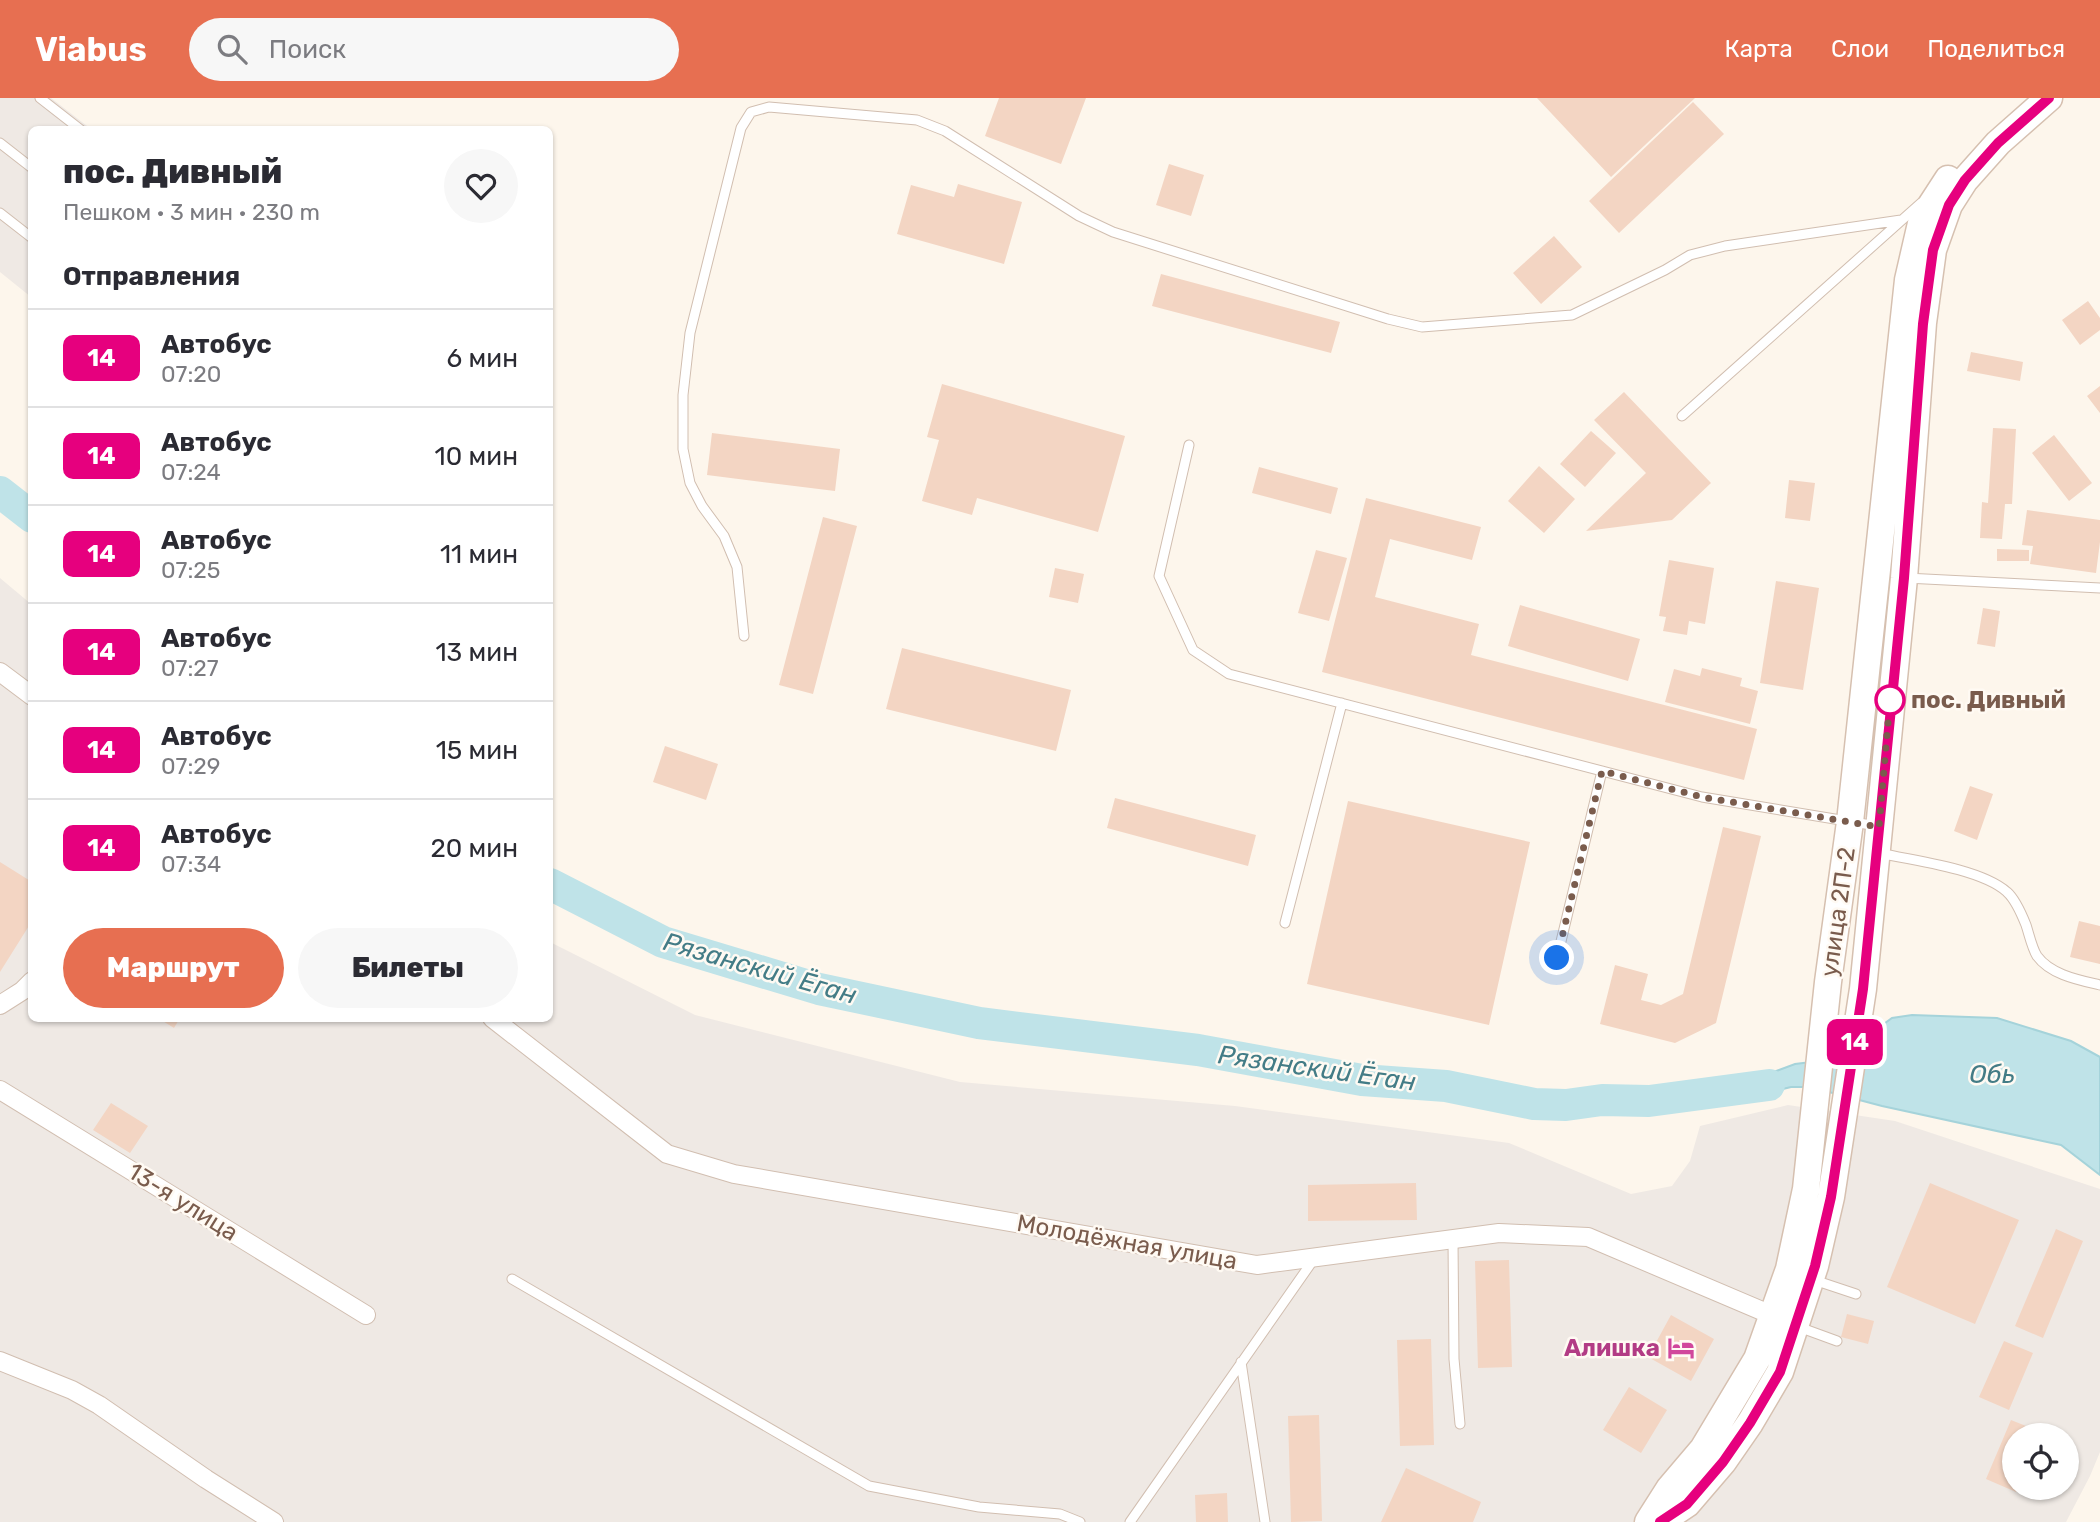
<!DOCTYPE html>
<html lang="ru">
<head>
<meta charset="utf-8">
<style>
  body { margin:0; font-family:Rubik,sans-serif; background:#f7f7f7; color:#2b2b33; height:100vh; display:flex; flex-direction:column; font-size:26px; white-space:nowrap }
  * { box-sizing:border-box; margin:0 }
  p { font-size:23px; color:#7c7c81 }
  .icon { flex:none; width:38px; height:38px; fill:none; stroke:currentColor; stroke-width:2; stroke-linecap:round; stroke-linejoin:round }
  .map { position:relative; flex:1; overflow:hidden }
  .panel { position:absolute; left:28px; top:28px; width:525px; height:896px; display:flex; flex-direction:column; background:#fff; border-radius:10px; box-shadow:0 2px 5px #0004 }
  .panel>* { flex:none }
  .badge { padding:0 14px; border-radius:10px; font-size:24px; line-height:46px }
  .tools { position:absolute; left:2002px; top:1325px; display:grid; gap:14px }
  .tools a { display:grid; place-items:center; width:77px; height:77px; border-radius:50%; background:#fff; box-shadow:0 2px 5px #0004; font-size:35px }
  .you { position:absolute; width:35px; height:35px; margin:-18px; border:5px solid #fff; border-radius:50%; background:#1a73e8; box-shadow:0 0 0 10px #1a73e833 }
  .map>.badge { position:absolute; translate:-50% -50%; box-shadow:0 0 0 4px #fff }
  h2 { padding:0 35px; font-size:26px; line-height:63px }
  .round { display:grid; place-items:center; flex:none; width:74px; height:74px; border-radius:37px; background:#f7f7f7 }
  .overview { display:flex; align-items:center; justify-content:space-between; height:119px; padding:0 35px }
  h1 { font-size:33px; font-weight:800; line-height:52px }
  .primary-button { display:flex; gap:14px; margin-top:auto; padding:14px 35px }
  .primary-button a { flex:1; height:80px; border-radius:42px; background:#e76f51; color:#fff; font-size:28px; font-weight:800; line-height:80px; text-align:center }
  .primary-button a+a { background:#f7f7f7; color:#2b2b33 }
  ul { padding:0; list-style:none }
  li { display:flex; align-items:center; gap:21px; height:98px; padding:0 35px; border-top:2px solid #e1e1e2 }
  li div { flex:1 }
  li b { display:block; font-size:26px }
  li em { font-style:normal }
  li .badge { min-width:77px; font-weight:700; text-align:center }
  header { display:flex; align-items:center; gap:42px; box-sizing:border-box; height:98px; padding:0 35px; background:#e76f51; color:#fff }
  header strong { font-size:33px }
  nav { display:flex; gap:38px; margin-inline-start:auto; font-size:24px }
  .search { width:490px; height:63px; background:#f7f7f7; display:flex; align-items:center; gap:18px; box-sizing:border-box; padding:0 24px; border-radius:38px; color:#7c7c81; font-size:26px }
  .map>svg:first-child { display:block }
  .industrial { fill:#efe9e4; fill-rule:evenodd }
  .water { fill:#bfe3e8; stroke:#a5d3da; stroke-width:2 }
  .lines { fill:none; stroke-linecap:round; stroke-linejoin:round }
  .river { stroke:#bfe3e8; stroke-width:32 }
  .building { fill:#f3d5c3 }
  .service-casing { stroke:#d1beb0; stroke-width:11 }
  .minor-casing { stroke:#d1beb0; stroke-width:20 }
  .secondary-casing { stroke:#d6c0b0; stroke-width:29 }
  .service { stroke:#fff; stroke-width:9 }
  .minor { stroke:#fff; stroke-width:18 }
  .secondary { stroke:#fff; stroke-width:26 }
  .line-casing { stroke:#fff; stroke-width:16 }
  .line { stroke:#e6007e; stroke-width:10 }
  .walk { stroke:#7a5c4d; stroke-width:7; stroke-dasharray:0 12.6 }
  .stop-dot { fill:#fff; stroke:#e6007e; stroke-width:3.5 }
  .labels { text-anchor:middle; stroke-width:5; stroke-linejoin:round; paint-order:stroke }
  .stop-label { font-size:24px; font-weight:bold; fill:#7a5c4d; stroke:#fffaf3; text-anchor:start }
  .street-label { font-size:24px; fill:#7a5c4d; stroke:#fffaf3 }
  .hotel-label { font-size:24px; font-weight:bold; fill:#b23c85; stroke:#fffaf3; text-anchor:end }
  .water-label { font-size:26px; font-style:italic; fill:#437c86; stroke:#fffaf3 }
</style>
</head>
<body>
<header>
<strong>Viabus</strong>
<div class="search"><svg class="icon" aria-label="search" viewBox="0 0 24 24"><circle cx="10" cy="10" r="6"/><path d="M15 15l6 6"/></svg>Поиск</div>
<nav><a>Карта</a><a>Слои</a><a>Поделиться</a></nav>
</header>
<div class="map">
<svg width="2100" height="1424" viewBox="0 0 2100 1424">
  <rect width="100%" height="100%" fill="#fdf6ec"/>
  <path class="industrial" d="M0 0H51L91 31 32 32 31 199 0 174Z
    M0 480 31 506 32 920H550V844L695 917 960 984 1235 1008 1509 1045 1631 1096 1672 1088 1690 1063 1700 1028 1788 1007 1895 1023 2100 1091V1354L2090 1378 2066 1424H0ZM2014 1337H2067V1390H2014Z"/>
  <path class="water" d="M1912 917 1997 920 2071 943 2100 959V1077L2061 1047 1882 1008 1810 989H1791L1729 1004 1730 983 1760 979 1795 966 1836 961 1892 920Z"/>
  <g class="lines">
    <path class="river" d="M0 394 32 419
      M550 786 663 844 819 891 979 925 1198 952 1362 982 1446 988 1534 1006 1566 1007 1602 1002 1649 1003 1769 987"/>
  </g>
  <path class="building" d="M999 0H1086L1061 66 985 38Z
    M1537 0H1695L1611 79Z
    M1693 4 1724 36 1619 135 1589 103Z
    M1169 66 1204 77 1191 118 1156 107Z
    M958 86 1022 104 1004 166 897 136 911 87 954 99Z
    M1554 138 1582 169 1541 206 1513 175Z
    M1161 176 1340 224 1331 255 1152 208Z
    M2088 203 2100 220V232L2080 247 2062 222Z
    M1971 254 2023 264 2020 283 1967 273Z
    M942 286 1125 338 1098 434 977 400 972 417 922 403 939 342 927 339Z
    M2100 288V315L2087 298Z
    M1624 294 1711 385 1672 422 1586 433 1646 375 1594 322Z
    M1993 330 2016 331 2012 406H2005L2002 441 1980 440 1982 404 1988 405Z
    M1591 333 1616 355 1585 389 1560 366Z
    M712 335 840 351 835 393 707 377Z
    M2054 337 2092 385 2069 403 2032 355Z
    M1539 368 1575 401 1544 435 1508 403Z
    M1259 369 1338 390 1331 416 1252 395Z
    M1789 382 1815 385 1810 423 1785 420Z
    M1366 400 1481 429 1472 462 1390 441 1375 499 1479 526 1471 557 1757 631 1744 682 1322 574Z
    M2027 412 2100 422V444L2096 475 2030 466 2033 448 2022 447Z
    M823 419 857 428 813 596 779 587Z
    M1997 451 2029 452V463H1997Z
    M1316 452 1347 460 1329 523 1298 515Z
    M1669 462 1714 470 1705 526 1689 523 1687 537 1663 533 1666 519 1659 518Z
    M1055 470 1084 476 1078 505 1049 499Z
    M1776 483 1819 490 1803 592 1760 585Z
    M1520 507 1640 541 1628 583 1508 548Z
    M1983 510 2000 513 1995 549 1977 546Z
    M902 550 1071 592 1056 653 886 611Z
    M1702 570 1742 580 1740 588 1758 593 1750 626 1665 604 1674 571 1700 578Z
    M665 648 718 666 706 702 653 684Z
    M1970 688 1993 696 1977 742 1954 733Z
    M1115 700 1256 737 1248 768 1107 730Z
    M1348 703 1530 744 1489 927 1307 886Z
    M1723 729 1761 738 1716 925 1675 945 1600 926 1615 867 1648 876 1641 902 1661 907 1683 896Z
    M0 764 32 784V823L0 874Z
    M2079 823 2100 828V866L2070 859Z
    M158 920H180L174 930Z
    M111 1005 148 1028 130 1055 93 1032Z
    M1416 1085 1417 1122 1308 1123V1087Z
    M1930 1085 2019 1122 1975 1226 1887 1189Z
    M2056 1131 2083 1143 2043 1240 2015 1228Z
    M1509 1162 1512 1269 1478 1270 1475 1163Z
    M1847 1216 1874 1223 1868 1246 1841 1239Z
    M1671 1217 1714 1241 1691 1283 1648 1259Z
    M1431 1241 1434 1347 1400 1348 1397 1242Z
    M2004 1243 2033 1255 2009 1312 1979 1299Z
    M1629 1289 1667 1312 1641 1355 1603 1332Z
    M1319 1317 1322 1423 1291 1424 1288 1318Z
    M2011 1322 2041 1334 2040 1337H2014V1390H2018L2016 1394 1986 1381Z
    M1406 1370 1481 1404 1473 1424H1381Z
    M1227 1395 1228 1424H1196L1195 1397Z"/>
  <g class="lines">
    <defs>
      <path id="service" d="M40 0 81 32
        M0 45 32 70
        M0 115 32 140
        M1682 318 1921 105
        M1189 347 1159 478 1193 552 1229 576 1702 699 1877 728
        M1906 480 2100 490
        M744 538 737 469 724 438 702 408 690 385 683 351V297L690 235 741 30 751 14 769 9 917 22 945 33 1079 118 1113 134 1388 221 1422 229 1572 217 1665 172 1690 157 1725 148 1901 122
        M1878 755C1912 762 1982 771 2007 794 2015 801 2022 817 2026 827 2029 836 2032 850 2037 858 2051 877 2079 882 2100 887
        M1285 825 1342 605
        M1557 860 1602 673
        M1453 1141 1454 1261 1460 1326
        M512 1181 869 1388 979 1409 1060 1416 1080 1424
        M1814 1182 1856 1196
        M1796 1228 1837 1243
        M1241 1264 1265 1424
        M1130 1424 1314 1161"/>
      <path id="minor" d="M0 574 32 598
        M0 907 22 893 32 883
        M492 920 667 1056 734 1076 1257 1167 1499 1135 1588 1139 1781 1221
        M0 992 366 1217
        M0 1263 72 1292 99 1307 206 1381 274 1424"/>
      <path id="secondary" d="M1648 1424 1669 1391 1703 1351 1757 1261 1789 1171 1806 1091 1828 884 1850 724 1908 182 1922 121 1948 81
        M1660 1424 1687 1406 1723 1364 1750 1325 1780 1274 1815 1168 1831 1099 1863 891 1904 480 1923 225 1933 152 1949 107 1965 82 1998 45 2049 0"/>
    </defs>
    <use href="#service" class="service-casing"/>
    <use href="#minor" class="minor-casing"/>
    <use href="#secondary" class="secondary-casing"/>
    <use href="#service" class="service"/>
    <use href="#minor" class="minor"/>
    <use href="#secondary" class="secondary"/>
  </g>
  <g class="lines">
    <defs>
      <path id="line" d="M1660 1424 1687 1406 1723 1364 1750 1325 1780 1274 1815 1168 1831 1099 1863 891 1904 480 1923 226 1933 152 1949 107 1965 82 1998 45 2049 0"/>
    </defs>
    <use href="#line" class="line-casing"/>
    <use href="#line" class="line"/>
    <path class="walk" d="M1557 860 1602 673 1702 699 1879 729 1890 602"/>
  </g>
  <defs>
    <symbol id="hotel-bare" viewBox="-9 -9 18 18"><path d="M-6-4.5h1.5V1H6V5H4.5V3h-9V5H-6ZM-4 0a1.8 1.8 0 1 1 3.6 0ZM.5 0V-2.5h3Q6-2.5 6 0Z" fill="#d1479c" stroke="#fffaf3" stroke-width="2.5" paint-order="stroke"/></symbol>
  </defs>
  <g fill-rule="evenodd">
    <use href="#hotel-bare" x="1662" y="1231" width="38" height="38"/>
  </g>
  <circle class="stop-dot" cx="1890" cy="602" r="14"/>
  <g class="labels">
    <g class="stop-label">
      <text x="1911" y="610">пос. Дивный</text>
    </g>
    <g class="street-label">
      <text transform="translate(1838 814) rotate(-82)" y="8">улица 2П-2</text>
      <text transform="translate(183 1104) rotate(32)" y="8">13-я улица</text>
      <text transform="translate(1127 1144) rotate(10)" y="8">Молодёжная улица</text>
    </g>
    <g class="hotel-label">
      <text x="1660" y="1258">Алишка</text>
    </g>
    <g class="water-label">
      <text transform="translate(760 870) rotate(16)" y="9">Рязанский Ёган</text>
      <text transform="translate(1317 970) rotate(8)" y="9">Рязанский Ёган</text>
      <text x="1992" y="985">Обь</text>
    </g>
  </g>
</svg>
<div class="tools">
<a><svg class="icon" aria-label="locate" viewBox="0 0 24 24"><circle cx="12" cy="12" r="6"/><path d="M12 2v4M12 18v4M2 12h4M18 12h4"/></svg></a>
</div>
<div class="you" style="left:1557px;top:860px"></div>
<b class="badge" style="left:1855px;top:944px;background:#e6007e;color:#fff">14</b>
<section class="panel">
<div class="overview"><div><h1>пос. Дивный</h1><p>Пешком · 3 мин · 230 m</p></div><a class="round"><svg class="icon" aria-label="heart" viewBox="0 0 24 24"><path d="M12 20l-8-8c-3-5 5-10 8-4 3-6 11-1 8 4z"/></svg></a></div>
<h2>Отправления</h2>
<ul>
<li><span class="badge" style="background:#e6007e;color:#fff">14</span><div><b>Автобус</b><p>07:20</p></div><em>6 мин</em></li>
<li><span class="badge" style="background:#e6007e;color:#fff">14</span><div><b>Автобус</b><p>07:24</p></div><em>10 мин</em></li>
<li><span class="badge" style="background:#e6007e;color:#fff">14</span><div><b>Автобус</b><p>07:25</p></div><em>11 мин</em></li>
<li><span class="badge" style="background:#e6007e;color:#fff">14</span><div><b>Автобус</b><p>07:27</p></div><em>13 мин</em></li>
<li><span class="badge" style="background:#e6007e;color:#fff">14</span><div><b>Автобус</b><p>07:29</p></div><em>15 мин</em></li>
<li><span class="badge" style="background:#e6007e;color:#fff">14</span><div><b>Автобус</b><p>07:34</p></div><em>20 мин</em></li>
</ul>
<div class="primary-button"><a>Маршрут</a><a>Билеты</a></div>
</section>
</div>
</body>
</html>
